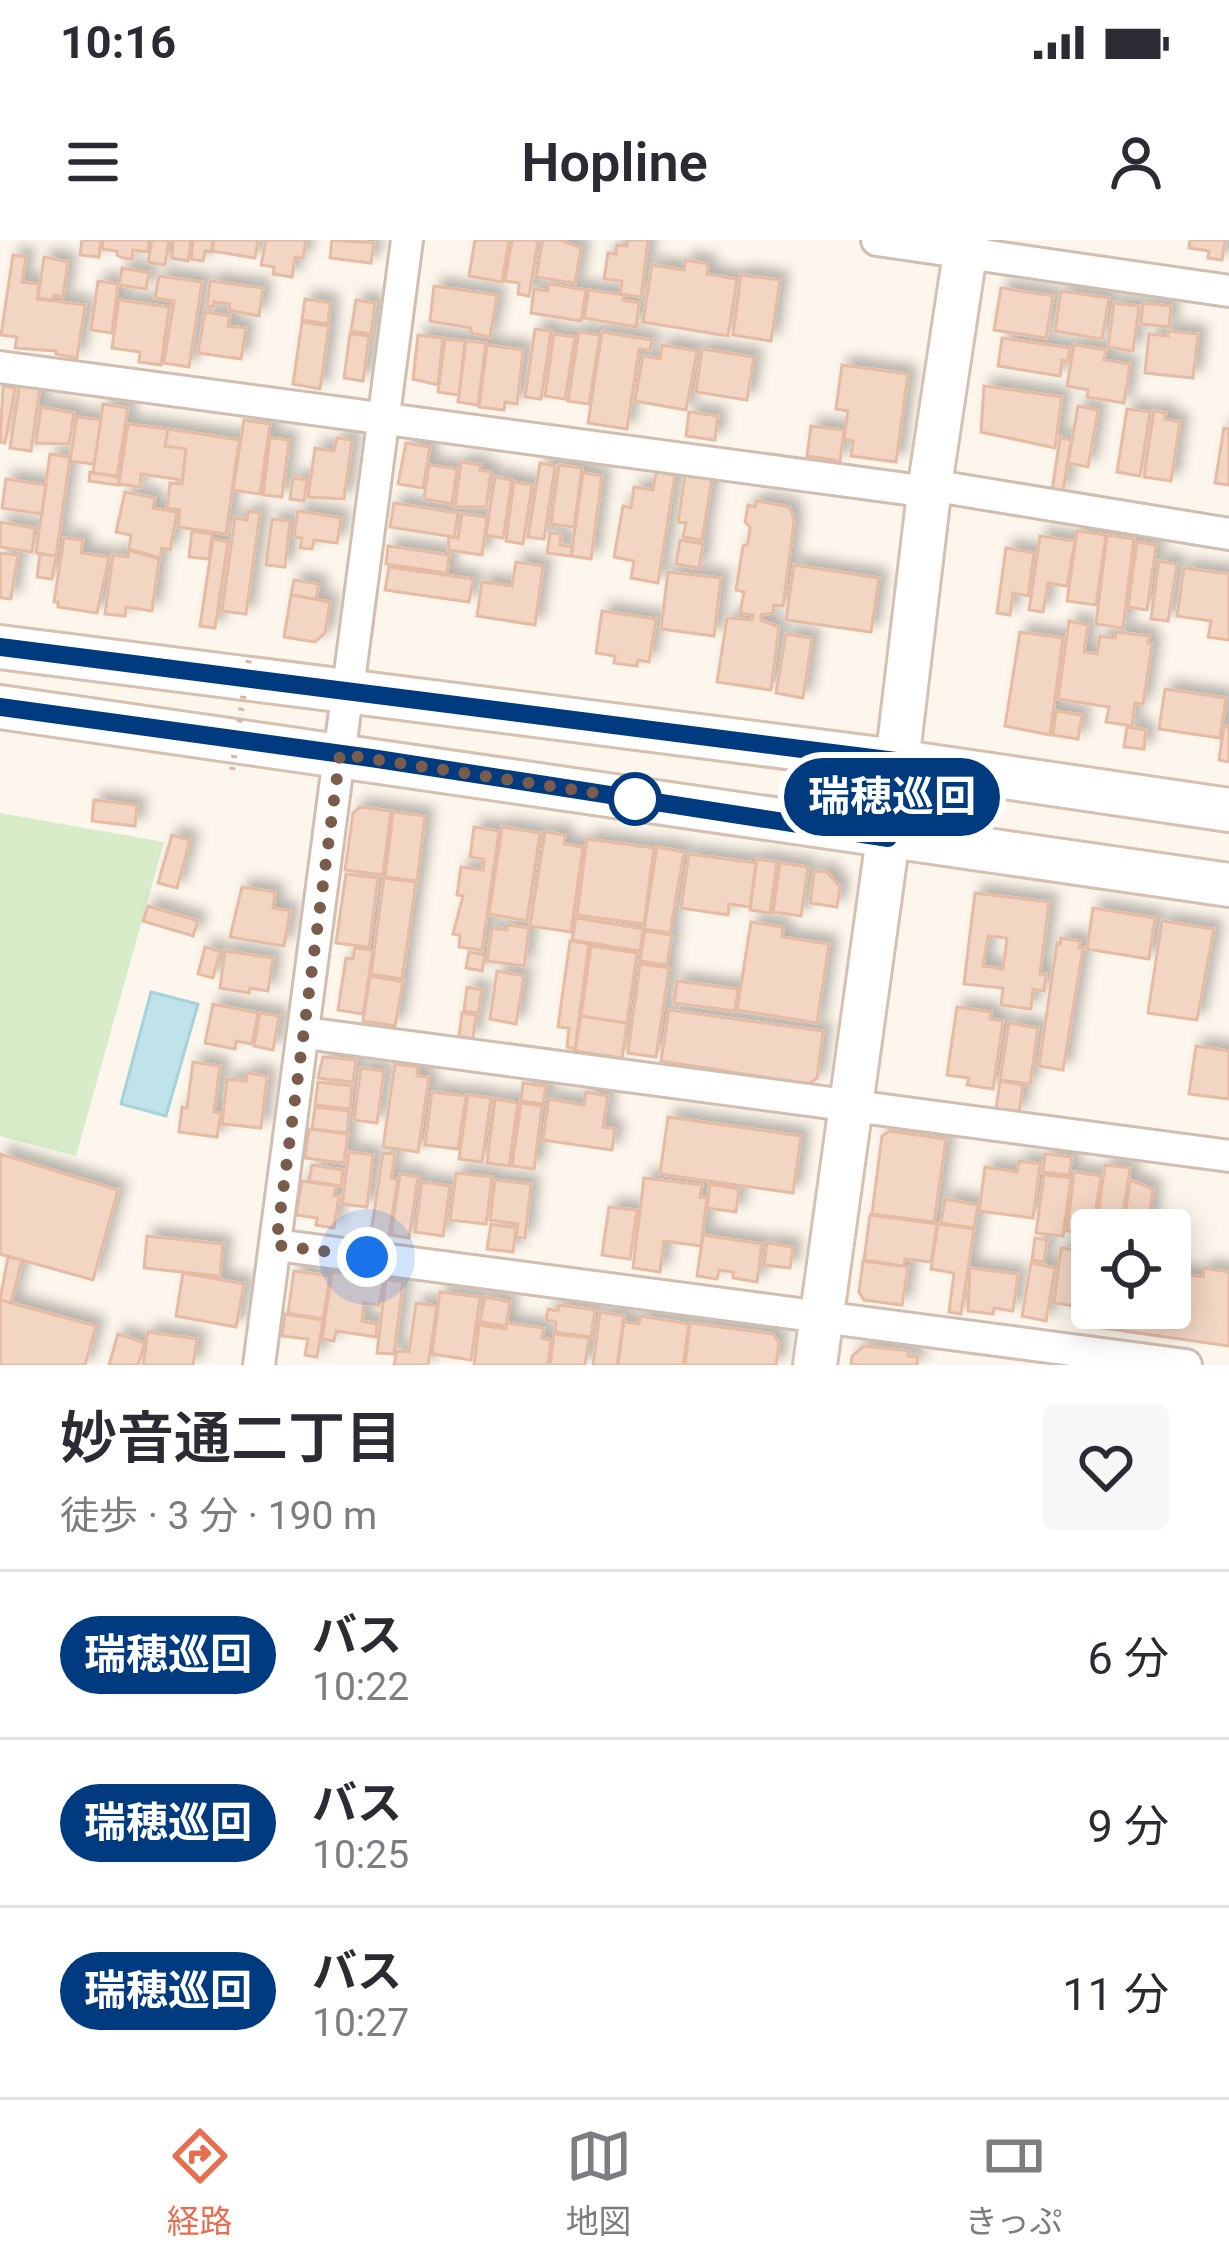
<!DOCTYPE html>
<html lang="ja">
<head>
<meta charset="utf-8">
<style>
  body { margin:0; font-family:Roboto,"Noto Sans JP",sans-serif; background:#f7f7f7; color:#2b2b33; height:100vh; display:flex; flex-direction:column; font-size:45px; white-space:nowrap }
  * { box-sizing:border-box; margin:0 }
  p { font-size:39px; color:#7c7c81 }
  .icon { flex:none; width:66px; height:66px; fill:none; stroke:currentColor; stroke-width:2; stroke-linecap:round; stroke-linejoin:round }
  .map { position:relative; height:1125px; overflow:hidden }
  .sheet { display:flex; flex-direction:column; background:#fff; flex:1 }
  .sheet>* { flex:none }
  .badge { padding:0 24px; border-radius:39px; font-size:42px; line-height:78px }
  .fabs { position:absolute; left:1071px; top:969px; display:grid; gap:24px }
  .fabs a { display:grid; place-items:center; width:120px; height:120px; border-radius:12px; background:#fff; box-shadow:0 6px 30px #0003; font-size:60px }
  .you { position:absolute; width:60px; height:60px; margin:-30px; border:9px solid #fff; border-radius:50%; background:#1a73e8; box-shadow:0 0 0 18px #1a73e833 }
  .map>.badge { position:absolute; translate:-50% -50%; box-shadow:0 0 0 6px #fff }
  .round { display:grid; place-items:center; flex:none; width:126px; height:126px; border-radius:12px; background:#f7f7f7 }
  .summary { display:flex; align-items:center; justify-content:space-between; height:204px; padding:0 60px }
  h1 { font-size:57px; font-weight:600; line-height:90px }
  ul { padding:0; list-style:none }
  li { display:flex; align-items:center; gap:36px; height:168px; padding:0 60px; border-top:3px solid #e1e1e2 }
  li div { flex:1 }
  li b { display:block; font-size:45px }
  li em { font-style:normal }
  li .badge { min-width:132px; font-weight:700; text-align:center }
  .status { display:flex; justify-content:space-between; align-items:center; height:84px; padding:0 60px; background:#fff; direction:ltr }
  .status svg { height:33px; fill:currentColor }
  header { display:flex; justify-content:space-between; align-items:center; height:156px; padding:0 60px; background:#fff; font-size:54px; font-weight:600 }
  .dock { display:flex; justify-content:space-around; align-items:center; height:168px; border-top:3px solid #e1e1e2; background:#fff; font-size:33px; color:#7c7c81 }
  .dock a { display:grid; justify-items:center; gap:6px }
  .dock .selected { color:#e76f51 }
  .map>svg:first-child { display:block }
  .green { fill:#d8ecc9 }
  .water { fill:#bfe3e8; stroke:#a5d3da; stroke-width:3 }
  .building { fill:#f3d5c3; stroke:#e6bba3; stroke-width:3; fill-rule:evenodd; filter:url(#shadow) }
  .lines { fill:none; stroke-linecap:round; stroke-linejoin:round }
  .street-casing { stroke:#d1beb0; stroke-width:36 }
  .secondary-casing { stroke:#d6c0b0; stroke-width:48 }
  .street { stroke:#fff; stroke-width:30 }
  .secondary { stroke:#fff; stroke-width:42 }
  .path-bridge { stroke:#d9b8a5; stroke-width:6; stroke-dasharray:3 9; stroke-linecap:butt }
  .line-casing { stroke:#fff; stroke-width:27 }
  .line { stroke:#003b80; stroke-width:18 }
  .walk { stroke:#7a5c4d; stroke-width:12; stroke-dasharray:0 21.6 }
  .stop-dot { fill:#fff; stroke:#003b80; stroke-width:6 }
</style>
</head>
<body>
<div class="status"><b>10:16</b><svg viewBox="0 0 49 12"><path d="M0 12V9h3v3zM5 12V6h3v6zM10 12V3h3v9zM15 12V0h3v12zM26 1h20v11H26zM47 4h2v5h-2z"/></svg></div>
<header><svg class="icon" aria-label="menu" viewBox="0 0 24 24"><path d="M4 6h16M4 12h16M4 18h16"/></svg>Hopline<svg class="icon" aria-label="person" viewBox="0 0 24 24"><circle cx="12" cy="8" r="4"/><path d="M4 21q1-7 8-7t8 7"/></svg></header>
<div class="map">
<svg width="1229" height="1125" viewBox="0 0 1229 1125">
  <defs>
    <filter id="shadow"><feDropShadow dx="8" dy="-8" stdDeviation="6" flood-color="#0004"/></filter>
  </defs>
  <rect width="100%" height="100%" fill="#fdf6ec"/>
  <path class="green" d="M0 573 164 602 76 916 0 896Z"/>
  <path class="water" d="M151 752 198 764 166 876 121 864Z"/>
  <path class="building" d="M82 0H101L99 17 80 15Z
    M103 0H149L148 12 133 10 132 19 123 18 117 15V11L102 9Z
    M152 0H169L165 25 148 22Z
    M173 0H191L188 21 172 18Z
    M193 0H213L211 12 205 11 203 21 191 19Z
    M214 0H258L255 18 212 11Z
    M266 0H306L303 18 295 17 292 37 273 34 274 27 261 25Z
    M332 0 374 3 371 23 330 18Z
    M475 0H509L502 42 469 36Z
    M512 0H538L529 56 518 54 519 43 505 41Z
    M543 0H560L581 8 575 43 536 37Z
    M627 0H648L641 57 620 54 622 41 604 39 608 13 616 14 617 5 627 6Z
    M1190 0H1225L1222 20 1208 18 1209 11 1189 8Z
    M13 15 26 17 22 42 39 44 37 59 85 65 77 118 56 114V111L15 108 17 97 1 95Z
    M44 17 68 22 63 57 54 55 53 60 38 58Z
    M686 20 708 24 707 34 737 39 728 96 643 82 652 25 684 30Z
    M122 28 149 33 146 49 119 45Z
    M741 35 780 40 771 101 733 95Z
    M159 36 202 42 189 127 164 123 174 61 155 58Z
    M98 41 118 44 112 93 91 90Z
    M210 41 263 48 259 76 229 70 230 64 214 62V67L207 66Z
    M549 44 586 50 581 81 531 73 534 49 548 51Z
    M434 46 497 55 490 97 471 93V88L430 81Z
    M1001 48 1053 56 1046 98 994 90Z
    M589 50 624 55 623 60 639 63 636 87 584 78Z
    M1061 51 1109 58 1102 99 1055 91Z
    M305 59 330 63 328 84 302 80Z
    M119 60 169 67 161 125 139 122 140 112 112 108Z
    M356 60 375 63 371 94 351 91Z
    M1114 63 1139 66 1133 111 1108 107Z
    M1143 63 1171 66 1169 87 1141 84Z
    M205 72 230 76 228 86 246 88 241 119 198 113Z
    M302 82 329 86 320 149 293 144Z
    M535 89 551 91 541 159 525 157Z
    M1168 91 1198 94 1193 138 1145 133 1149 94 1168 96Z
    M579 92 600 95 589 164 568 161Z
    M602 92 652 100 650 110 639 109 627 189 588 183Z
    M350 94 369 96 363 141 344 138Z
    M554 94 575 97 565 159 545 156Z
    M418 95 443 98 438 145 413 139Z
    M1002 98 1070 108 1068 121 1062 120 1060 136 998 126Z
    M445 99 465 101 459 155 438 152Z
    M466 101 486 103 478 165 458 162Z
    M487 105 523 110 517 164 505 162 504 170 479 167Z
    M662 105 697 111 686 170 635 161 643 116 660 119Z
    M1074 105 1106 110 1104 120 1130 124 1124 163 1087 157 1088 150 1067 146Z
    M702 109 754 117 747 160 696 152Z
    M842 125 908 134 896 222 851 216 853 201 844 199 848 171 836 169Z
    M20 143 40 146 31 211 10 208Z
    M3 146 15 148 5 203 0 202Z
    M984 146 1062 157 1055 208 981 192Z
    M103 164 128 168 117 236 93 233Z
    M1078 166 1098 170 1088 227 1068 223Z
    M41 167 74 173 69 204 36 203Z
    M1127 169 1150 172 1140 236 1117 232Z
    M1154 171 1166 173 1165 179 1180 182 1171 241 1144 237Z
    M689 172 718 176 715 200 686 196Z
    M77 177 101 180 94 224 70 221Z
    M244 180 270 184 260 254 233 250Z
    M128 184 168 189 165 206 186 209 182 240 141 234 140 247 119 244Z
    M811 186 844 190 840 221 807 216Z
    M1224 188 1229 189V245L1215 243Z
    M168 189 239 200 226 294 178 287 180 270 167 268 170 243 182 244 186 209 165 206Z
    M270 198 289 200 282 257 263 255Z
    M337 198 352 200 344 259 308 257 315 208 334 211Z
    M1060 198 1071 200 1063 252 1052 251Z
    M406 203 430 207 423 248 398 244Z
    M50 214 70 217 56 316 36 313Z
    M461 222 481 225 480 230 491 232 486 267H455Z
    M540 223 555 226 544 299 528 297Z
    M429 225 457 229 452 264 424 259Z
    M559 225 582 228 574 287 551 284Z
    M90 232 119 237 118 245 89 241Z
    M656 232 675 235 658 343 631 338 634 321 614 317 623 266 631 268 634 247 653 250Z
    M583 233 602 236 591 319 571 316Z
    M685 235 712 239 702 300 683 297 686 283 678 282Z
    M495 237 512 240 503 298 486 295Z
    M293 238 307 240 304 261 290 259Z
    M6 239 46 245 42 274 2 268Z
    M514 242 532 245 523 304 506 301Z
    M125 252 155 258 153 268 177 272 170 310 162 308 160 318 129 309 131 295 116 292Z
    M757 261 790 267 794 281 783 366 774 365 773 373 761 375V380L779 387 771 450 717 442 727 378 752 380 753 375 740 373 744 352 736 350 743 306 748 304 750 287 745 282 748 265 755 267Z
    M394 263 458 273 454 297 390 287Z
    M248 271 260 273 246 374 222 371 235 278 247 280Z
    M298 271 341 278 337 303 314 300 312 309 300 308 302 298 294 297Z
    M462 274 487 277 482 315 448 310 449 297 458 298Z
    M272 279 290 281 285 327 266 325Z
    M0 282 35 288 32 312 0 307Z
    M192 291 212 294 209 319 189 317Z
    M1077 291 1106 295 1096 365 1067 361Z
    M550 293 561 294 560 305 573 307 571 316 547 313Z
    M1107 295 1134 299 1123 388 1096 384Z
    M1040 296 1075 301 1067 346 1048 343 1043 372 1029 370Z
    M64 298 83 300 81 313 109 317 97 373 58 367V362H54Z
    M213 299 228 302 215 388 200 386Z
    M680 300 703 304 699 328 676 324Z
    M1137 302 1156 305 1147 370 1128 367Z
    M388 306 449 315 447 333 386 324Z
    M1006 308 1034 313 1028 356 1013 353 1010 375 997 373Z
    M129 310 159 319 152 371 126 367 125 376 105 374 113 315 128 317Z
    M0 313 18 315 11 359 0 358Z
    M40 314 56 316 52 339 37 337Z
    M1159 321 1177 324 1168 381 1151 379Z
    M516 322 543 326 535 385 477 376 482 342 512 346Z
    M794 325 879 338 871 392 786 380Z
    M389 327 473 339 469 362 385 350Z
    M1184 328 1229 334V400L1208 397 1211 381 1177 376Z
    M668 332 721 338 714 396 661 389Z
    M294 340 319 344 316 359 291 355Z
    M291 355 330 362 325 393 315 402 284 397Z
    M602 371 656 379 649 422 638 420 637 426 614 423 615 416 596 413Z
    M1069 381 1088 385 1084 412 1097 414 1100 396 1115 398 1116 392 1149 396 1148 403 1152 404 1143 464 1135 463 1132 486 1106 482 1109 467 1058 459Z
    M1020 392 1063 398 1050 495 1005 486Z
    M786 394 812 398 803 458 776 453Z
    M1165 449 1226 458 1220 498 1159 489Z
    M1056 471 1082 475 1078 499 1053 495Z
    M1224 486 1229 487V522L1219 520Z
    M1127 487 1146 490 1144 509 1124 507Z
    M94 560 137 565 135 586 92 581Z
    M360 567 391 571 383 635 345 630 353 573Z
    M393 572 425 576 417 641 385 637Z
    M474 587 499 591 482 710 459 707 460 695 453 694 463 656 457 655 461 627 483 630 484 619 470 617Z
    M502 587 540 593 527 681 489 674Z
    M545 592 565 595 564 604 583 607 571 692 530 686Z
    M172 595 190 600 177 648 158 643Z
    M587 599 654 608 644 684 577 675Z
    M657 607 684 612 670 693 644 689Z
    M689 614 756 623 750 667 729 664 728 675 681 668Z
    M757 619 777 622 770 673 750 670Z
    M780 623 808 627 801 676 773 672Z
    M814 631 827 632 840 647 837 667 810 663Z
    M346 634 378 638 369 707 336 703Z
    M384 638 416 642 402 739 371 734Z
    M242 647 275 652 273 668 290 671 284 706 230 697Z
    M975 653 1049 662 1040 734H1046L1044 751 1033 749 1031 769 1001 765 1003 748 964 744ZM988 696 1007 698 1003 729 983 726Z
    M148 666 198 681 193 696 143 681Z
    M1093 668 1155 678 1149 719 1087 709Z
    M576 678 643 689 640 711 572 700Z
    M1162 681 1214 689 1197 780 1148 773Z
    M751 682 783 687 782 697 829 704 817 783 737 770Z
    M508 685 529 688 524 726 487 721 492 688 507 690Z
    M645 691 672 695 667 725 640 721Z
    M1061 698 1080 701 1079 708H1083L1063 830 1039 826 1057 703 1060 704Z
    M570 701 589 704 575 809 567 807 569 788 558 787Z
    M591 706 637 713 627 783 581 776Z
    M205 707 220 711 213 738 198 734Z
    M355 708 373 710 363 774 338 770 346 718 353 719Z
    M225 711 273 718 268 751 250 748 249 753 220 748Z
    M469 712 485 715 482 731 466 728Z
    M640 724 669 728 656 817 628 813Z
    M497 731 524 736 516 784 490 779Z
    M370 736 403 742 395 786 363 781Z
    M677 741 738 749 735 771 674 763Z
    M467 747 482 750 478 773 464 771Z
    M213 764 258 773 252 804 236 801 235 809 205 803Z
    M957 767 991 772 990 779 1003 781 993 849 967 845 969 838 947 835Z
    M669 770 823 791 817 838 809 844 661 821Z
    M260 773 279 776 273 810 254 806Z
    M462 773 476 775 473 799 459 796Z
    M581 776 627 783 622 818 575 811Z
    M1009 783 1038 788 1030 844 1000 840Z
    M1196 806 1229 811V859L1189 854Z
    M323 817 356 820 353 842 318 838Z
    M193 822 220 826 214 872 221 873 217 897 179 892 182 867 187 868Z
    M395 824 418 827 417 836 429 837 418 912 383 907Z
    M361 828 384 831 377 883 354 880Z
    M247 833 267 836 261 888 222 884 227 839 246 841Z
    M1000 841 1023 845 1019 873 996 869Z
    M318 842 352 846 350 869 315 865Z
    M523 843 546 846 543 864 521 861Z
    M432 852 466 856 458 909 425 905Z
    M586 852 608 856 603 887 615 889 612 910 543 900 549 859 584 865Z
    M468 855 491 858 482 922 459 919Z
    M495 859 518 863 509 926 487 923Z
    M521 863 542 866 534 929 512 926Z
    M315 867 349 871 347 893 312 889Z
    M668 877 801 896 793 953 660 934Z
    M309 889 348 894 344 923 305 918Z
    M889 891 946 899 934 982 872 974 882 896Z
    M349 912 373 915 367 967 342 964Z
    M383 913 395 914 391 938 398 939 389 995 371 993Z
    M0 914 118 950 93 1040 0 1014Z
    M1045 914 1072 917 1069 935 1043 932Z
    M1019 921 1040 924 1033 978 979 971 985 927 1017 932Z
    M312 925 343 930 341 946 309 941Z
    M1105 925 1130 928 1121 988 1097 984Z
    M1074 932 1101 936 1092 994 1067 991Z
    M456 933 492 937 486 984 450 980Z
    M400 934 418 937 409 998 391 995Z
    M1044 935 1071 938 1063 996 1036 993Z
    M644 938 702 945 700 957H707L701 1006 664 1001 660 1032 633 1028Z
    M495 940 531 944 525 998 516 997 518 984 490 980Z
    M1130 940 1153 949 1148 990H1123Z
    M302 941 336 946 334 955 339 956 334 988 316 985 317 978 296 975Z
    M422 942 450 946 443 996 415 992Z
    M710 944 739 949 736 972 707 968Z
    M945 959 978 965 974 988 941 983Z
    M609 967 637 970 630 1019 602 1015Z
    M870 975 937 984 931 1022 905 1019 904 1026 864 1020Z
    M491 984 516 988 513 1012 487 1009Z
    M938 984 974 989 961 1074 949 1072 954 1033 931 1029Z
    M703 995 762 1004 757 1042 733 1038V1032L719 1030 717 1039 697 1036Z
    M147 996 223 1004 220 1036 144 1028Z
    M1035 998 1047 1000 1044 1022 1032 1020Z
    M767 1003 793 1007 790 1028 764 1025Z
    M1061 1008 1090 1012 1082 1067 1054 1063Z
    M8 1017 22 1020 11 1063 0 1060Z
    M863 1021 908 1027 902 1065 864 1060 859 1052Z
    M1031 1023 1055 1028 1046 1081 1022 1076Z
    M970 1028 1018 1034 1013 1071 994 1068 993 1074 968 1071Z
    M1204 1028 1229 1032V1106L1089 1086 1092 1065 1170 1068V1032L1203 1037Z
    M294 1031 330 1036 323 1079 288 1073Z
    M332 1032 384 1040 379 1066 364 1063 362 1081 377 1084 376 1097 336 1091 334 1101 322 1099Z
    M183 1033 244 1044 236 1087 176 1076Z
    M386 1040 403 1042 394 1114 377 1113Z
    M440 1052 480 1057 471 1120 432 1114Z
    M485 1057 510 1062 506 1086 480 1082Z
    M0 1060 96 1086 85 1125H0Z
    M416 1063 437 1066 428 1125H394L397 1111 409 1112Z
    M559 1065 595 1070 591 1097 555 1092 556 1082 546 1080 548 1069 558 1071Z
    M600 1072 624 1076 617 1125H593Z
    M285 1074 323 1080 317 1117 305 1115 308 1099 282 1096Z
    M640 1076 689 1084 683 1125H618L624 1082 639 1084Z
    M507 1083 544 1088 542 1098 551 1100 548 1125H474L479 1085 506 1089Z
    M690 1083 773 1094 779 1103 776 1125H685Z
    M148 1092 197 1099 193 1125H143Z
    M118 1094 145 1103 138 1125H109Z
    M554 1094 589 1098 585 1125H550Z
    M864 1106 909 1111 908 1116 918 1117 917 1125H851L852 1116Z"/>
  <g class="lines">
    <defs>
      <path id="street" d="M877 0 1229 51
        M0 127 929 252
        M930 245 1229 294
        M305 793 1229 916
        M276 1005 1186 1125
        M259 1125 407 0"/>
      <path id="secondary" d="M0 407 896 521 1229 570
        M0 467 1229 645
        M815 1125 888 598 930 245 967 0"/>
    </defs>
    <use href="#street" class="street-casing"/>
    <use href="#secondary" class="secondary-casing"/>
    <use href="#street" class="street"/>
    <use href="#secondary" class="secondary"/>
    <path class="path-bridge" d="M232 530 250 412"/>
  </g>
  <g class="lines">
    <defs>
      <path id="line" d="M0 407 896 521 888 598 371 518 0 467"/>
    </defs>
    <use href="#line" class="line-casing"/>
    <use href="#line" class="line"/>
    <path class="walk" d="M367 1017 276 1005 340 514 635 559"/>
  </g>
  <circle class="stop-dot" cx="635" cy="559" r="24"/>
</svg>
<div class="fabs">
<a><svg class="icon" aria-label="locate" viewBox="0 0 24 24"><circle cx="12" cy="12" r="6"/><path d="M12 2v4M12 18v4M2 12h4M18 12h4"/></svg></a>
</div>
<div class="you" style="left:367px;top:1017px"></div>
<b class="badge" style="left:892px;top:557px;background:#003b80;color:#fff">瑞穂巡回</b>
</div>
<section class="sheet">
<div class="summary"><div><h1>妙音通二丁目</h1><p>徒歩 · 3 分 · 190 m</p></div><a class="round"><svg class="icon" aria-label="heart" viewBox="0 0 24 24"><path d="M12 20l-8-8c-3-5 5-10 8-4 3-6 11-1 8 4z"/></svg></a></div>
<ul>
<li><span class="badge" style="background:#003b80;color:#fff">瑞穂巡回</span><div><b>バス</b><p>10:22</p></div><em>6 分</em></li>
<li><span class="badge" style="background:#003b80;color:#fff">瑞穂巡回</span><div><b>バス</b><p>10:25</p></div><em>9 分</em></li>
<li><span class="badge" style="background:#003b80;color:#fff">瑞穂巡回</span><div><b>バス</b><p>10:27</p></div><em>11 分</em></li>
</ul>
</section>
<nav class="dock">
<a class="selected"><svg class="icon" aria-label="directions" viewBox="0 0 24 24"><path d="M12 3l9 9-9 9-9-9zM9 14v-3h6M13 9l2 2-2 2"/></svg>経路</a>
<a><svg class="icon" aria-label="map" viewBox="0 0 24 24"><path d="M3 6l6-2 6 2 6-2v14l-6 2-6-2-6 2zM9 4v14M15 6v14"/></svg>地図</a>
<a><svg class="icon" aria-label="tickets" viewBox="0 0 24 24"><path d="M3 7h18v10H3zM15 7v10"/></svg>きっぷ</a>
</nav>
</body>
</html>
